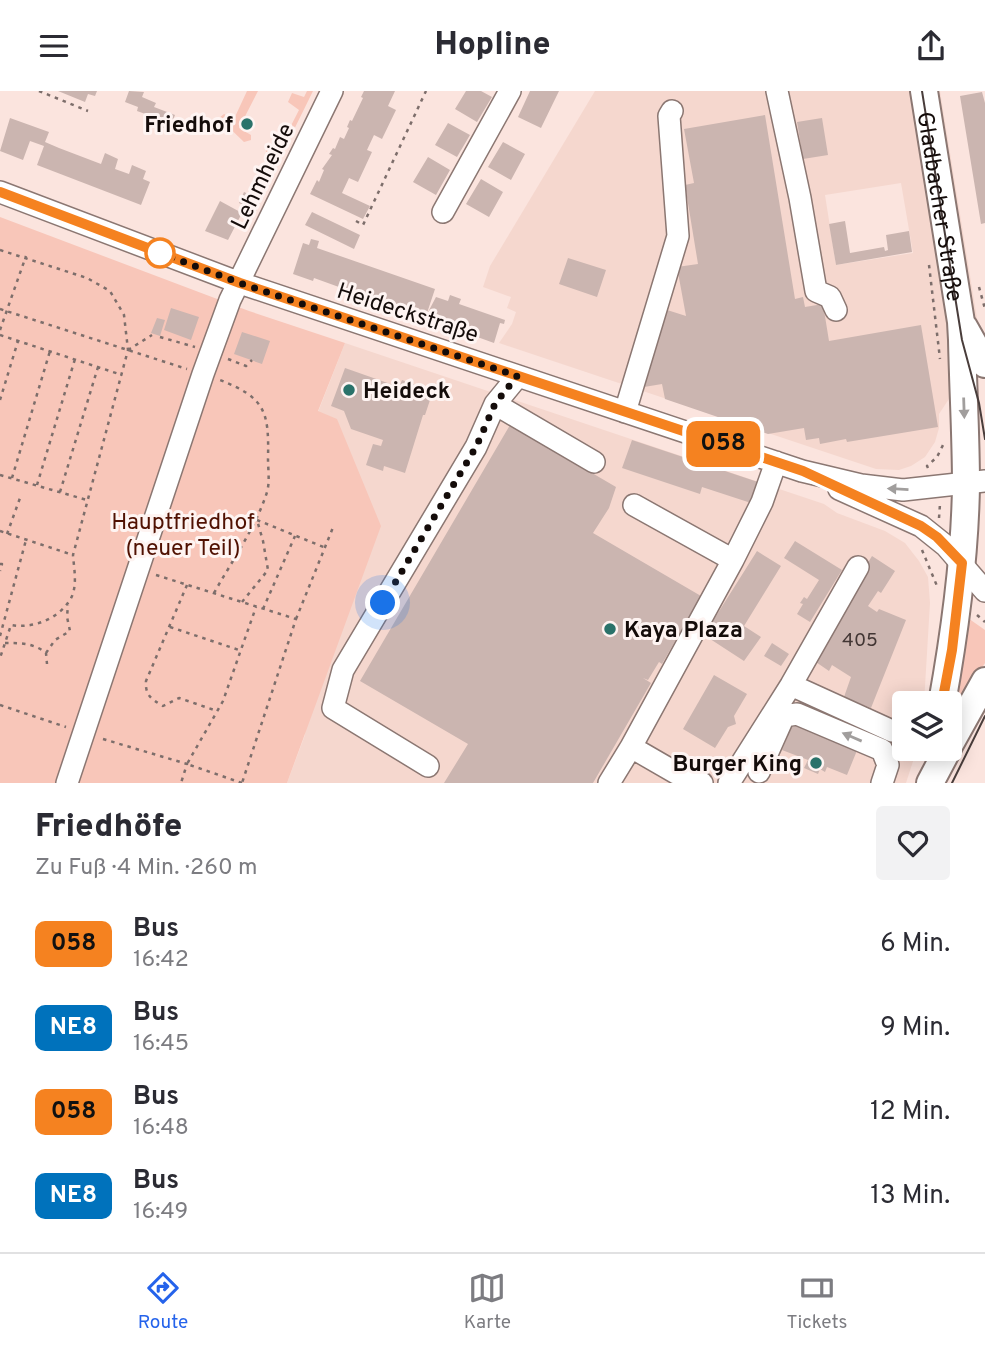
<!DOCTYPE html>
<html lang="de">
<head>
<meta charset="utf-8">
<style>
  body { margin:0; font-family:Overpass,sans-serif; background:#f2f2f3; color:#2b2b33; height:100vh; display:flex; flex-direction:column; font-size:26px; white-space:nowrap }
  * { box-sizing:border-box; margin:0 }
  p { font-size:23px; color:#7c7c81 }
  .icon { flex:none; width:38px; height:38px; fill:none; stroke:currentColor; stroke-width:2; stroke-linecap:round; stroke-linejoin:round }
  .map { position:relative; height:692px; overflow:hidden }
  .side { display:flex; flex-direction:column; background:#fff; flex:1 }
  .side>* { flex:none }
  .badge { padding:0 14px; border-radius:10px; font-size:24px; line-height:46px }
  .fabs { position:absolute; left:892px; top:600px; display:grid; gap:14px }
  .fabs a { display:grid; place-items:center; width:70px; height:70px; border-radius:7px; background:#fff; box-shadow:0 4px 18px #0003; font-size:35px }
  .you { position:absolute; width:35px; height:35px; margin:-18px; border:5px solid #fff; border-radius:50%; background:#1a73e8; box-shadow:0 0 0 10px #1a73e833 }
  .map>.badge { position:absolute; translate:-50% -50%; box-shadow:0 0 0 4px #fff }
  .round { display:grid; place-items:center; flex:none; width:74px; height:74px; border-radius:7px; background:#f2f2f3 }
  .head { display:flex; align-items:center; justify-content:space-between; height:119px; padding:0 35px }
  h1 { font-size:33px; font-weight:800; line-height:52px }
  ul { padding:0; list-style:none }
  li { display:flex; align-items:center; gap:21px; height:84px; padding:0 35px }
  li div { flex:1 }
  li b { display:block; font-size:26px }
  li em { font-style:normal }
  li .badge { min-width:77px; font-weight:700; text-align:center }
  header { display:flex; justify-content:space-between; align-items:center; height:91px; padding:0 35px; background:#fff; font-size:32px; font-weight:800 }
  .tabs { display:flex; justify-content:space-around; align-items:center; height:98px; border-top:2px solid #e1e1e2; background:#fff; font-size:19px; color:#7c7c81 }
  .tabs a { display:grid; justify-items:center; gap:4px }
  .tabs .selected { color:#2563eb }
  .map>svg:first-child { display:block }
  .built { fill:#f5d7ce; fill-rule:evenodd }
  .green { fill:#f8c6b9 }
  .building { fill:#cbb5b0 }
  .lines { fill:none; stroke-linecap:round; stroke-linejoin:round }
  .minor-casing { stroke:#8b7772; stroke-width:24 }
  .major-casing { stroke:#8b7772; stroke-width:30 }
  .path { stroke:#7d6e6b; stroke-width:2.5; stroke-dasharray:3.5 5; stroke-linecap:butt }
  .minor { stroke:#fff; stroke-width:21 }
  .major { stroke:#fff; stroke-width:26 }
  .tram { stroke:#493d3b; stroke-width:2 }
  .oneway { fill:#a19e9d }
  .line-casing { stroke:#fff; stroke-width:16 }
  .line { stroke:#f58220; stroke-width:10 }
  .walk { stroke:#140c0a; stroke-width:7; stroke-dasharray:0 12.6 }
  .poi-dot { fill:#2a726a; stroke:#fef4f2; stroke-width:2.5 }
  .stop-dot { fill:#fff; stroke:#f58220; stroke-width:3.5 }
  .labels { text-anchor:middle; stroke-width:6; stroke-linejoin:round; paint-order:stroke }
  .number-label { font-size:19px; fill:#423634 }
  .poi-label { font-size:23px; font-weight:bold; fill:#140c0a; stroke:#fef4f2; text-anchor:end }
  .street-label { font-size:23px; fill:#140c0a; stroke:#fef4f2 }
  .park-label { font-size:23px; fill:#501102; stroke:#fef4f2 }
</style>
</head>
<body>
<header><svg class="icon" aria-label="menu" viewBox="0 0 24 24"><path d="M4 6h16M4 12h16M4 18h16"/></svg>Hopline<svg class="icon" aria-label="share" viewBox="0 0 24 24"><path d="M12 15V3M7 8l5-5 5 5M5 13v7h14v-7"/></svg></header>
<div class="map">
<svg width="985" height="692" viewBox="0 0 985 692">
  <rect width="100%" height="100%" fill="#fbe4de"/>
  <path class="built" d="M595 0H940L982 258 939 323V337L935 351 925 366 911 375 899 379 876 378 499 252 512 233 516 221 507 217 511 206 483 196 490 175ZM901 92 913 162 836 174 825 104Z
    M345 252 824 413 837 422 885 440 905 452 919 470 928 486 930 512 924 612H905V658H917L906 692H287L305 644 318 321Z"/>
  <path class="green" d="M247 0H258L239 37 251 44V49L244 51 219 27 224 23 234 28Z
    M307 0H313L280 67 266 61V57L278 60 299 19 288 11 292 2 304 6Z
    M0 126 249 220 345 252 318 320 337 328 381 435 287 692H0Z
    M965 525 985 539V572L950 628V612Z"/>
  <path class="building" d="M58 0H97L95 5 88 3 85 11Z
    M129 0 144 1 142 6 156 12 154 16 175 24 169 39 149 31 151 25 137 20 138 16 125 11Z
    M364 0H395L388 15 396 19 382 48 374 44 367 59 372 61 358 91 349 87 342 102 370 115 363 128 310 103 317 89 319 91 324 79 322 78 332 64 329 63 333 57 335 58 340 46 344 48 349 37 347 36 350 29 352 30 363 7 361 6Z
    M466 0H481L492 6 477 31 455 18Z
    M530 0H559L541 37 518 26Z
    M982 1 985 12V132L981 133 960 5Z
    M765 24 795 208 803 206 805 216 823 213 829 250 921 234 938 336 847 351 846 348 820 353 819 347 806 349 804 337 768 343 665 308 662 293 638 297 664 218 686 225 677 176 698 173 685 94 694 92 684 38Z
    M10 27 49 41 45 51 59 57 101 73 105 62 118 68 115 78 129 83 132 74 146 80 143 88 150 91 141 114 37 74 44 55 30 50 23 69 0 60Z
    M822 27 828 64 803 68 797 31Z
    M448 32 470 44 457 66 435 54Z
    M503 51 525 63 511 89 488 76Z
    M428 66 450 79 436 104 413 91Z
    M481 88 503 101 489 126 466 113Z
    M244 101 261 109 256 120 239 112Z
    M220 110 242 122 228 149 205 140Z
    M312 121 360 144 354 158 305 134Z
    M845 130 850 162 884 156 885 160 888 159 886 144 909 140 912 161 836 174 829 133Z
    M311 148 319 150 317 157 435 198 426 225 436 206 448 210 450 204 461 208 459 213 505 229 504 233 500 232 494 252 314 187 313 190 293 183 303 152 309 154Z
    M568 167 606 179 597 206 559 193Z
    M171 217 199 226 191 249 164 239Z
    M157 227 165 229 160 245 151 242Z
    M242 241 270 250 262 273 234 263Z
    M345 277 399 296 402 289 433 300 425 324H423L405 382 384 375 383 380 366 374 373 353 381 355 383 349 351 338 344 320 331 315Z
    M510 334 616 396 609 417 593 442 701 505 662 573 659 571 648 589 643 587 651 592 593 692H444L468 653 360 590Z
    M632 349 758 391 751 412 702 396 700 403 622 377Z
    M795 450 842 479 810 531 797 523 803 513 800 512 804 506 807 508 819 489 784 467Z
    M757 460 781 475 744 535 761 546 744 570 704 544Z
    M872 465 895 480 881 502 878 500 868 515 877 521 879 518 906 529 871 617 844 606 851 586 832 574 829 580 810 567Z
    M772 552 789 563 781 575 764 565Z
    M714 584 747 603 734 625 736 633 728 636 715 657 683 638Z
    M787 629 858 657 847 684 827 676 825 681 820 678 818 683 804 677 808 669 782 659 788 645 782 642Z"/>
  <g class="lines">
    <defs>
      <path id="minor" d="M777 0 800 107 816 200 830 206 836 219
        M0 101 240 192 802 380 861 394 903 399 985 390
        M443 121 510 0
        M495 313 594 371
        M625 321 678 145 669 25 672 20
        M839 398 921 435 946 455 985 500
        M634 414 733 469 631 656 676 682 702 692
        M733 469 762 411 776 371
        M791 594 892 640
        M428 675 333 617 343 579 476 356 495 313 518 285
        M759 681 784 625 797 623 882 659 888 674 882 692
        M67 692 203 283 230 209 332 0
        M609 692 631 656
        M729 692 791 594 858 476"/>
      <path id="major" d="M924 0 961 231 962 249C963 297 966 346 966 394 965 468 955 540 942 612
        M964 236 985 273
        M950 653 985 590
        M930 692 948 658"/>
    </defs>
    <use href="#minor" class="minor-casing"/>
    <use href="#major" class="major-casing"/>
    <path class="path" d="M39 0 88 20
      M356 130 363 134 426 0
      M0 159 87 187 110 200 124 224 128 259 73 464C74 478 78 496 70 509 58 528 33 538 11 534L0 567
      M929 174 940 268
      M979 196 985 218
      M0 218 187 278
      M0 239 26 165
      M0 244 122 284
      M160 246 195 256
      M128 259 152 244
      M228 268 246 275 252 269
      M0 309 18 250
      M928 377 927 375 937 366 943 354
      M0 384 87 409
      M12 387 50 260
      M37 394 75 268
      M60 401 98 276
      M939 427 940 413
      M257 429 326 457
      M0 440 73 464
      M7 443 20 407
      M922 459 937 495
      M0 473H2L0 480
      M156 484 296 528 242 692
      M187 494 146 590C145 604 151 608 163 615L179 607 217 620
      M214 502C232 470 256 436 267 401 270 391 268 378 268 368 269 321 266 307 220 289
      M242 511 268 479 263 450 257 429
      M263 518 295 445
      M977 524 985 531
      M296 528 334 434
      M170 536 239 559
      M0 545 26 449
      M5 552C20 552 34 552 46 562L47 573
      M46 562 55 549 70 540 67 526 68 514
      M0 614 66 636
      M103 648 187 673 181 692
      M907 668 910 658
      M242 692 187 673 223 610 256 516"/>
    <use href="#minor" class="minor"/>
    <use href="#major" class="major"/>
    <g class="tram">
      <path id="s1" d="M922 0 962 249 979 312 985 348"/>
      <path d="M952 692 985 625"/>
    </g>
  </g>
  <defs><path id="oneway-solid" d="M-6-.8H1V-3.2L6.5 0L1 3.2V.8H-6Z" transform="scale(1.75)"/></defs>
  <g class="oneway">
    <use href="#oneway-solid" transform="translate(964 317) rotate(88)"/>
    <use href="#oneway-solid" transform="translate(898 398) rotate(-177)"/>
    <use href="#oneway-solid" transform="translate(852 646) rotate(-157)"/>
  </g>
  <g class="lines">
    <defs>
      <path id="line" d="M0 101 240 192 803 380 921 435 937 446 962 472 952 559 942 612"/>
    </defs>
    <use href="#line" class="line-casing"/>
    <use href="#line" class="line"/>
    <path class="walk" d="M160 162 240 192 517 285 495 313 476 356 383 512"/>
  </g>
  <g class="poi-dot">
    <circle cx="247" cy="33" r="7"/>
    <circle cx="349" cy="299" r="7"/>
    <circle cx="610" cy="538" r="7"/>
    <circle cx="816" cy="672" r="7"/>
  </g>
  <circle class="stop-dot" cx="160" cy="162" r="14"/>
  <g class="labels">
    <g class="number-label">
      <text x="860" y="555">405</text>
    </g>
    <g class="poi-label">
      <text x="233" y="41">Friedhof</text>
      <text x="363" y="307" text-anchor="start">Heideck</text>
      <text x="624" y="546" text-anchor="start">Kaya Plaza</text>
      <text x="802" y="680">Burger King</text>
    </g>
    <g class="street-label">
      <text transform="translate(262 85) rotate(-64)" y="8">Lehmheide</text>
      <text dy="8" stroke="none"><textPath href="#s1" startOffset="117">Gladbacher Straße</textPath></text>
      <text transform="translate(408 221) rotate(18)" y="8">Heideckstraße</text>
    </g>
    <g class="park-label">
      <text x="183" y="438">Hauptfriedhof<tspan x="183" dy="26">(neuer Teil)</tspan></text>
    </g>
  </g>
</svg>
<div class="fabs">
<a><svg class="icon" aria-label="layers" viewBox="0 0 24 24"><path d="M12 4l9 5-9 5-9-5zM3 14l9 5 9-5"/></svg></a>
</div>
<div class="you" style="left:383px;top:512px"></div>
<b class="badge" style="left:723px;top:353px;background:#f58220;color:#111">058</b>
</div>
<section class="side">
<div class="head"><div><h1>Friedhöfe</h1><p>Zu Fuß · 4 Min. · 260 m</p></div><a class="round"><svg class="icon" aria-label="heart" viewBox="0 0 24 24"><path d="M12 20l-8-8c-3-5 5-10 8-4 3-6 11-1 8 4z"/></svg></a></div>
<ul>
<li><span class="badge" style="background:#f58220;color:#111">058</span><div><b>Bus</b><p>16:42</p></div><em>6 Min.</em></li>
<li><span class="badge" style="background:#0072bc;color:#fff">NE8</span><div><b>Bus</b><p>16:45</p></div><em>9 Min.</em></li>
<li><span class="badge" style="background:#f58220;color:#111">058</span><div><b>Bus</b><p>16:48</p></div><em>12 Min.</em></li>
<li><span class="badge" style="background:#0072bc;color:#fff">NE8</span><div><b>Bus</b><p>16:49</p></div><em>13 Min.</em></li>
</ul>
</section>
<nav class="tabs">
<a class="selected"><svg class="icon" aria-label="directions" viewBox="0 0 24 24"><path d="M12 3l9 9-9 9-9-9zM9 14v-3h6M13 9l2 2-2 2"/></svg>Route</a>
<a><svg class="icon" aria-label="map" viewBox="0 0 24 24"><path d="M3 6l6-2 6 2 6-2v14l-6 2-6-2-6 2zM9 4v14M15 6v14"/></svg>Karte</a>
<a><svg class="icon" aria-label="tickets" viewBox="0 0 24 24"><path d="M3 7h18v10H3zM15 7v10"/></svg>Tickets</a>
</nav>
</body>
</html>
